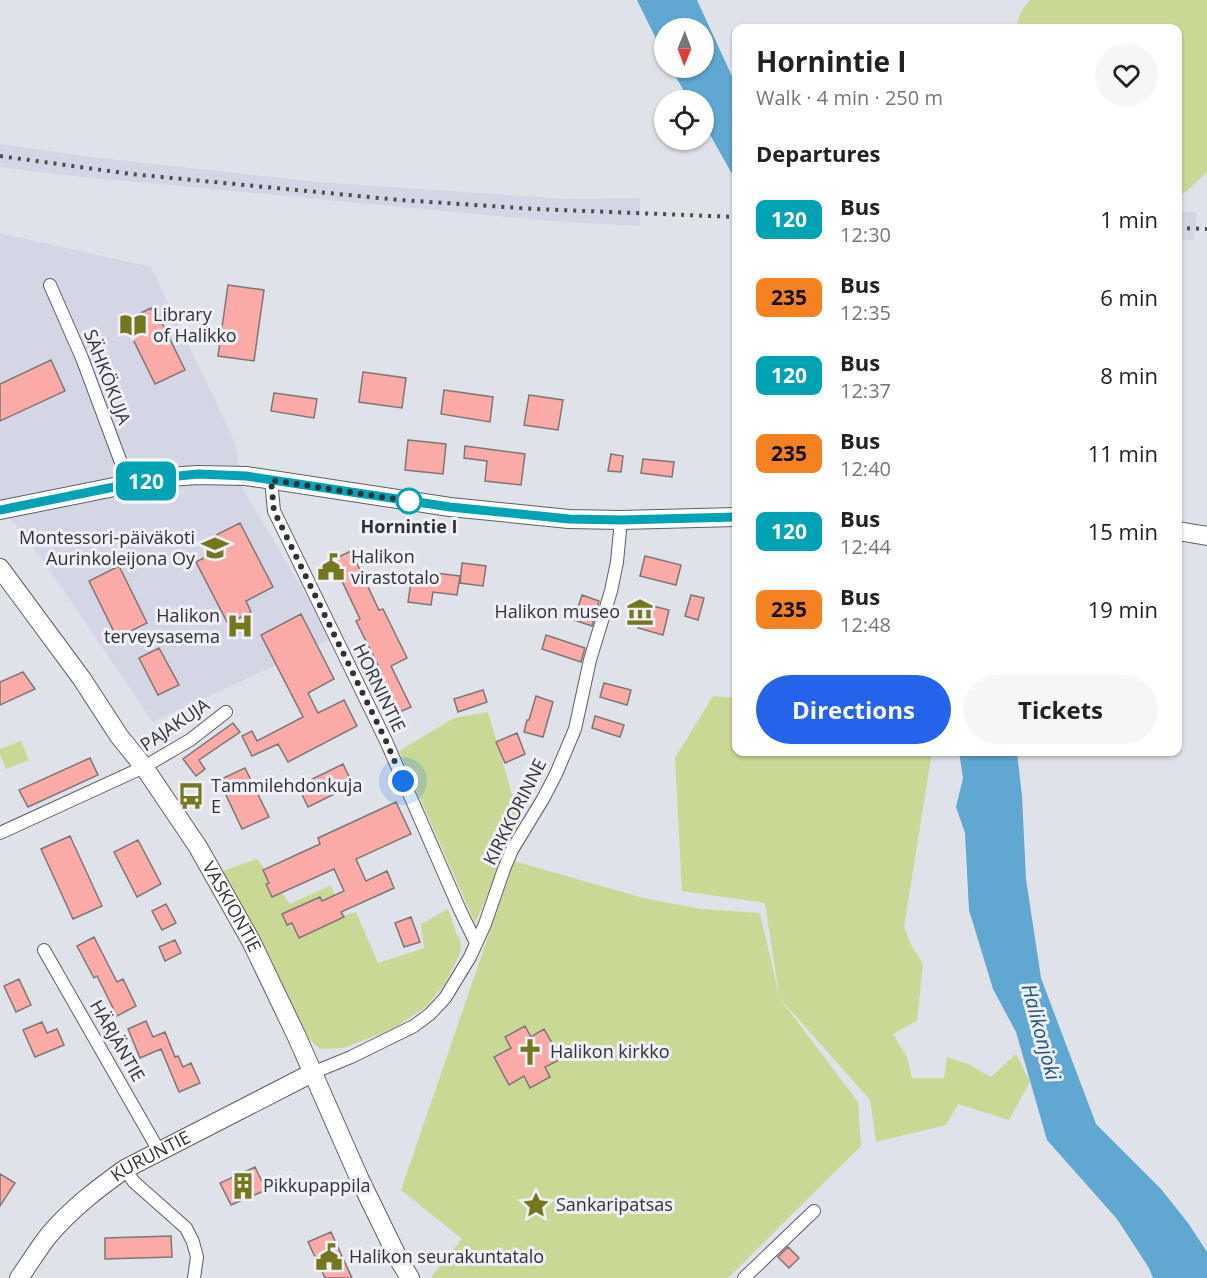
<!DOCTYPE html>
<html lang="en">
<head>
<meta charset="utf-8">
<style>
  body { margin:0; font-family:"Open Sans",sans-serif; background:#f6f6f6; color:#222; height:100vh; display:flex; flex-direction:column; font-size:22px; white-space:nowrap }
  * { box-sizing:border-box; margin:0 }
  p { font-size:20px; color:#767676 }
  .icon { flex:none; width:33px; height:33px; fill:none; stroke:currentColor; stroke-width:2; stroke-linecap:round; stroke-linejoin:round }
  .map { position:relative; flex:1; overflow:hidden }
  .sheet { position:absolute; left:732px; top:24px; width:450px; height:732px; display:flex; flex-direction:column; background:#fff; border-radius:12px; box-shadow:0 2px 4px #0004 }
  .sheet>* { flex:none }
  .badge { padding:0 12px; border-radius:9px; font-size:21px; line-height:39px }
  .needle { width:39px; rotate:181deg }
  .controls { position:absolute; left:654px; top:18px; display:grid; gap:12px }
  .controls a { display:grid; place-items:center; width:60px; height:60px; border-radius:50%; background:#fff; box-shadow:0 2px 4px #0004; font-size:30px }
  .you { position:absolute; width:30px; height:30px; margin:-15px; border:4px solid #fff; border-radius:50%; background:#1a73e8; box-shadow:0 0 0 9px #1a73e833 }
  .map>.badge { position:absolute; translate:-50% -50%; box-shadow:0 0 0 3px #fff }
  h2 { padding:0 24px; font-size:22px; line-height:54px }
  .round { display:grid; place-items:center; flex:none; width:63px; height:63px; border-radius:32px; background:#f6f6f6 }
  .headline { display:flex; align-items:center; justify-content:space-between; height:102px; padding:0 24px }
  h1 { font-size:28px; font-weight:700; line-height:45px }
  .action { display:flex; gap:12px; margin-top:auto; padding:12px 24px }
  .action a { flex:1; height:69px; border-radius:36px; background:#2563eb; color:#fff; font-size:24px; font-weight:700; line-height:69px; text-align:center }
  .action a+a { background:#f6f6f6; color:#222 }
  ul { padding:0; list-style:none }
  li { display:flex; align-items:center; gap:18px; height:78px; padding:0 24px }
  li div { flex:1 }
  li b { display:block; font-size:22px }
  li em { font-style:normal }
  li .badge { min-width:66px; font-weight:700; text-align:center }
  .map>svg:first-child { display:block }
  .built { fill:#d4d6e5 }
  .green { fill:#c9d995 }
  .water { fill:#60a7d1 }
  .building { fill:#fbaba7; stroke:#7e7675; stroke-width:1.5 }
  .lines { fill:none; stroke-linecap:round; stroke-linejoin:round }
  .street-casing { stroke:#5e5f65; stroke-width:14 }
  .secondary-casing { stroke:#5e5f65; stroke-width:20 }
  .street { stroke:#fff; stroke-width:12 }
  .secondary { stroke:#fff; stroke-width:18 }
  .rail { stroke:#4c4e51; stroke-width:4; stroke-dasharray:3 6; stroke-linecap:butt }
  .line-casing { stroke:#fff; stroke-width:14 }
  .line { stroke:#00a3b4; stroke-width:9 }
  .walk { stroke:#313235; stroke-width:6; stroke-dasharray:0 10.8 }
  .stop-dot { fill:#fff; stroke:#00a3b4; stroke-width:3 }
  .labels { text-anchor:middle; stroke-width:6; stroke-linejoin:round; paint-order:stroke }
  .poi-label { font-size:18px; fill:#313235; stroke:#eeeff7; text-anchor:start }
  .street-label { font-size:18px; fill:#313235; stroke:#eeeff7 }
  .stop-label { font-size:18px; font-weight:bold; fill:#313235; stroke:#eeeff7 }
  .water-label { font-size:20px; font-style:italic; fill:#205775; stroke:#eeeff7 }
</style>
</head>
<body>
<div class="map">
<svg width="1207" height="1278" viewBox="0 0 1207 1278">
  <rect width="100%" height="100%" fill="#e0e2e9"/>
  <path class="built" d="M0 144 91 157 318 182 568 199 640 198V226L561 222 62 175 0 167Z
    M1178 212H1197L1194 240H1178Z
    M0 233 151 267 235 442 243 489 332 639 153 722 37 552 0 506Z"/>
  <path class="green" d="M1030 0H1207V172L1187 191 1178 195V28H1015L1022 10Z
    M713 696 736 698V752H932L904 927 912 947 923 964 917 1021 893 1034 907 1057 912 1078H944L947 1057 968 1064 991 1077 1016 1054 1030 1082 1009 1120 958 1104 946 1125 876 1142 870 1100 778 996 858 1102 861 1146 728 1278H433L432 1276 462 1239 401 1190 514 861 643 898 701 909 760 913 779 996 765 903 682 891 675 758Z
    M488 712 520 822 475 923 399 751 454 718Z
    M21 741 29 760 6 769 0 754V749Z
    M257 859 290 904 331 885 343 916 356 912 378 963 424 948 421 924 448 909 457 935 460 939 461 951 446 982 427 1006 393 1029 343 1048 320 1049 310 1040 220 872Z"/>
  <path class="water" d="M637 0H697L736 85V181L704 124V100H689L671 68H704V28H664V55Z
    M959 752H1017L1022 796 1026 879 1041 978 1096 1124 1161 1189 1188 1223 1207 1252V1278H1153L1149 1268 1117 1219 1047 1140 1016 1032 993 989 969 910 965 833 956 807 963 778Z"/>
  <path class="building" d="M228 285 264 290 254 361 218 356Z
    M151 308 155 314 157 313 185 370 155 384 127 327 131 325 128 319Z
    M51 360 65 391 0 421V384Z
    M363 372 406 378 402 408 359 402Z
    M444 390 493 397 490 422 441 414Z
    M274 393 317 399 314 418 271 411Z
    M529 395 563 400 558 430 524 425Z
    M408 440 446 444 443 474 405 470Z
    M465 446 525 454 521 485 485 481 487 461 464 458Z
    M611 454 623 456 621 472 608 471Z
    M643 459 674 462 672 477 641 473Z
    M240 523 273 587 246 601 251 612 228 624 196 562 221 549 214 536Z
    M351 551 379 610 383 609 407 658 391 666 411 707 392 715 373 674 380 669 356 621 360 619 332 560Z
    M645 556 681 565 676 585 640 576Z
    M462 563 486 566 483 586 460 583Z
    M119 566 147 623 117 638 89 581Z
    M435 573 460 576 457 595 433 592 431 605 408 602 411 582 433 585Z
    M582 595 599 601 592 626 574 620Z
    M691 595 704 598 698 620 685 616Z
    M645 604 669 610 663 635 638 628Z
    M301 614 334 679 308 693 318 713 344 700 357 726 288 762 278 744 252 756 242 736 252 731 257 741 303 717 261 635Z
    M546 635 585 648 581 662 542 649Z
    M159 648 179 685 158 695 139 658Z
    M23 672 35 689 0 705V682Z
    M604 683 631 690 627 705 600 697Z
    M483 690 487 702 458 712 454 699Z
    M536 696 553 702 543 737 524 732 527 720H529Z
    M595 716 624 725 620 737 592 728Z
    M233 723 240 732 199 760 205 769 196 776 183 759Z
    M517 733 525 754 505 763 496 742Z
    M90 758 98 775 28 807 19 790Z
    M343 764 353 785 308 807 298 786Z
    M245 768 269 817 242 829 219 780Z
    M396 802 411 834 356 859 366 881 387 871 394 888 341 912 344 917 299 938 292 923 287 925 282 914 320 897 322 901 344 891 334 869 272 897 266 884 269 883 263 870 320 844 318 838Z
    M70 836 102 906 73 919 41 849Z
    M138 840 161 884 137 897 114 852Z
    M166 904 176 923 162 930 152 911Z
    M411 917 420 942 404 947 395 923Z
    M94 937 117 982 123 979 136 1006 117 1016 97 976 94 978 77 946Z
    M175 940 181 953 165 961 159 947Z
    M19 979 31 1005 16 1012 4 986Z
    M146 1021 153 1037 165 1032 175 1057 178 1056 183 1067 191 1063 200 1083 179 1092 161 1049 140 1058 128 1029Z
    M42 1022 47 1033 57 1029 64 1045 35 1057 23 1030Z
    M525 1026 531 1037 544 1029 561 1059 545 1067 550 1077 530 1088 524 1076 509 1085 494 1057 511 1048 505 1037Z
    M255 1167 266 1190 231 1205 220 1183Z
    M0 1174 15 1183 0 1206Z
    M331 1232 352 1278H325L308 1242Z
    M171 1236 172 1257 105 1259V1238Z
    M788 1247 799 1258 789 1268 778 1257Z"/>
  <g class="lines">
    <defs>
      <path id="street" d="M50 285 82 358 129 484
        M271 480 274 511 386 741 460 910 476 943
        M0 833 144 767 190 740 226 712
        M44 950 159 1151
        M312 1073 351 1057 414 1026 430 1014 445 998 470 957 485 924 504 869 512 850 543 799 556 774 575 729 590 660 611 591 617 562 621 520
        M125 1169 134 1182 186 1228 193 1242 197 1257 194 1278
        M744 1278 814 1211"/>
      <g id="secondary">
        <path d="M0 510 129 484 169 477 198 475 246 476 450 507 569 519 621 520 736 517"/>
        <path d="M1178 531 1207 536"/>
        <path id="s1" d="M0 568 82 679 119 736 144 767 198 847 251 941 297 1037 360 1180 399 1260 410 1278"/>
        <path id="s2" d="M19 1278C29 1264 38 1249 49 1235 71 1209 97 1189 125 1169L312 1073"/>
      </g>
    </defs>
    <use href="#street" class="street-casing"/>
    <use href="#secondary" class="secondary-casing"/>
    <use href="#street" class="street"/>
    <use href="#secondary" class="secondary"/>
    <path class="rail" d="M0 156 131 174 400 200 535 209 736 217
      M1178 228 1207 229"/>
  </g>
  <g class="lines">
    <defs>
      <path id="line" d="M0 510 129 484 169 477 198 474 246 476 450 507 569 519 621 520 736 517"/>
    </defs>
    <use href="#line" class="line-casing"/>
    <use href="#line" class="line"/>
    <path class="walk" d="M403 781 386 741 274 511 271 480 409 501"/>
  </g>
  <defs>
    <symbol id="library-bare" viewBox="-9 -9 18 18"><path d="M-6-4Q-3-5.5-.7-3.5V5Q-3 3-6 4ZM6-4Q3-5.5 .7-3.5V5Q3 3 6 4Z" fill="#74771e" stroke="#eeeff7" stroke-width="2.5" paint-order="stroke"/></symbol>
    <symbol id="school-bare" viewBox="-9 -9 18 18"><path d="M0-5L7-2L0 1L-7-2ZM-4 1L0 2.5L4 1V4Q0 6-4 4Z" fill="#74771e" stroke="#eeeff7" stroke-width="2.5" paint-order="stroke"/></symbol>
    <symbol id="civic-bare" viewBox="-9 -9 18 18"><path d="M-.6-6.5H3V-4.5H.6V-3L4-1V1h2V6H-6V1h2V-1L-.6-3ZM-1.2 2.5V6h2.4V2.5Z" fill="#74771e" stroke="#eeeff7" stroke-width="2.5" paint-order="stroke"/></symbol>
    <symbol id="museum-bare" viewBox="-9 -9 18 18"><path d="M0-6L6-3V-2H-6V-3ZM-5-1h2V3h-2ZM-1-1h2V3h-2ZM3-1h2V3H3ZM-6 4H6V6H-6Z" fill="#74771e" stroke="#eeeff7" stroke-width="2.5" paint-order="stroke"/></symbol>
    <symbol id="hospital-bare" viewBox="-9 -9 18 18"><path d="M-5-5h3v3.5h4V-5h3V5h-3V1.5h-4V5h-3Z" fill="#74771e" stroke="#eeeff7" stroke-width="2.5" paint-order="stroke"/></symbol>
    <symbol id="bus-bare" viewBox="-9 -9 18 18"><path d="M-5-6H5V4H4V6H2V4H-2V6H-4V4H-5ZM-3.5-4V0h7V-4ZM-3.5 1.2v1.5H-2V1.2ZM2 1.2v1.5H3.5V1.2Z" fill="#74771e" stroke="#eeeff7" stroke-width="2.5" paint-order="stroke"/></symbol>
    <symbol id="church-bare" viewBox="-9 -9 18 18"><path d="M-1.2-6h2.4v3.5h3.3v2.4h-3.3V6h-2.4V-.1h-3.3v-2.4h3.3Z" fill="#74771e" stroke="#eeeff7" stroke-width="2.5" paint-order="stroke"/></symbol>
    <symbol id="building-bare" viewBox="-9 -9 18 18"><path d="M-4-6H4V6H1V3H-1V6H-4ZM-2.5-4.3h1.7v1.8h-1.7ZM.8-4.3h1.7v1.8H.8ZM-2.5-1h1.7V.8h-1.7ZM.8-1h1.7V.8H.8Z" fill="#74771e" stroke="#eeeff7" stroke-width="2.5" paint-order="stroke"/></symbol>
    <symbol id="sight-bare" viewBox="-9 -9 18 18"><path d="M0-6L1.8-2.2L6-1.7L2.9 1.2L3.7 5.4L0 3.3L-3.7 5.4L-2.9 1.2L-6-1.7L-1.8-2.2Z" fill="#74771e" stroke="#eeeff7" stroke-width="2.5" paint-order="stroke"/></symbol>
  </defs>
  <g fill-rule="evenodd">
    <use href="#library-bare" x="114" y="306" width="38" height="38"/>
    <use href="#school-bare" x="196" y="529" width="38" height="38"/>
    <use href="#civic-bare" x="312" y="548" width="38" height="38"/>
    <use href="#museum-bare" x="621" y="593" width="38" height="38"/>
    <use href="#hospital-bare" x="221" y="607" width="38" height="38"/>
    <use href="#bus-bare" x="172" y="777" width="38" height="38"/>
    <use href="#church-bare" x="511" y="1033" width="38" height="38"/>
    <use href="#building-bare" x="224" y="1167" width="38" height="38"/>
    <use href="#sight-bare" x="517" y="1186" width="38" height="38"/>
    <use href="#civic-bare" x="310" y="1238" width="38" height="38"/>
  </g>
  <circle class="stop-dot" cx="409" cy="501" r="12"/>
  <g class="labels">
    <g class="poi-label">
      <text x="153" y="321">Library<tspan x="153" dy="21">of Halikko</tspan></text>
      <text x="195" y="544" text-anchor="end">Montessori-päiväkoti<tspan x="195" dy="21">Aurinkoleijona Oy</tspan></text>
      <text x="351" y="563">Halikon<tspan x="351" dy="21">virastotalo</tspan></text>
      <text x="620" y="618" text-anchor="end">Halikon museo</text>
      <text x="220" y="622" text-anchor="end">Halikon<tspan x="220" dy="21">terveysasema</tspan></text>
      <text x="211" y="792">Tammilehdonkuja<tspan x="211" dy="21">E</tspan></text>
      <text x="550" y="1058">Halikon kirkko</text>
      <text x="263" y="1192">Pikkupappila</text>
      <text x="556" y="1211">Sankaripatsas</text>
      <text x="349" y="1263">Halikon seurakuntatalo</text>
    </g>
    <g class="street-label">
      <text transform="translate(107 377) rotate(69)" y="6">SÄHKÖKUJA</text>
      <text transform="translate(379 688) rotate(64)" y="6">HORNINTIE</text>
      <text transform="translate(175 725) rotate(-34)" y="6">PAJAKUJA</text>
      <text transform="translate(515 812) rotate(-63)" y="6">KIRKKORINNE</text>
      <text dy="6" stroke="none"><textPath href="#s1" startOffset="411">VASKIONTIE</textPath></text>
      <text transform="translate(117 1041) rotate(60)" y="6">HÄRJÄNTIE</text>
      <text dy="6" stroke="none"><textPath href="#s2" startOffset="182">KURUNTIE</textPath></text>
    </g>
    <g class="stop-label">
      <text x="409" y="533">Hornintie I</text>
    </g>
    <g class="water-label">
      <text transform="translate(1041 1032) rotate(75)" y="7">Halikonjoki</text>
    </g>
  </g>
</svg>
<div class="controls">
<a><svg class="needle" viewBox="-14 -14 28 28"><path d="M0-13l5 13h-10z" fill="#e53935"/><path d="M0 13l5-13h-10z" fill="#767676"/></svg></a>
<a><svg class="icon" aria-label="locate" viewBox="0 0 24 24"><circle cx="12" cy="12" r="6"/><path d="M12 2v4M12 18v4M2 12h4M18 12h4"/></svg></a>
</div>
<div class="you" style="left:403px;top:781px"></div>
<b class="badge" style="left:146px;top:481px;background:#00a3b4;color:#fff">120</b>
<section class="sheet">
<div class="headline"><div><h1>Hornintie I</h1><p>Walk · 4 min · 250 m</p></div><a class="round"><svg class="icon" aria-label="heart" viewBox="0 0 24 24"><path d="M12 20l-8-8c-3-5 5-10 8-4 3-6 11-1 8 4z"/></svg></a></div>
<h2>Departures</h2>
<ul>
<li><span class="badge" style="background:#00a3b4;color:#fff">120</span><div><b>Bus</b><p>12:30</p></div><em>1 min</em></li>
<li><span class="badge" style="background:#f58220;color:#111">235</span><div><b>Bus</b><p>12:35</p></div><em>6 min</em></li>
<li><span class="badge" style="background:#00a3b4;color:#fff">120</span><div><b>Bus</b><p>12:37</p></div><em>8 min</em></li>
<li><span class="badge" style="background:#f58220;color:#111">235</span><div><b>Bus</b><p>12:40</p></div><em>11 min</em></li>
<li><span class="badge" style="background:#00a3b4;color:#fff">120</span><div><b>Bus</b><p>12:44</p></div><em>15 min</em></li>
<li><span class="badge" style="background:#f58220;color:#111">235</span><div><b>Bus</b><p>12:48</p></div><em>19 min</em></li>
</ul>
<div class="action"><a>Directions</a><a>Tickets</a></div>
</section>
</div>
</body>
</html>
